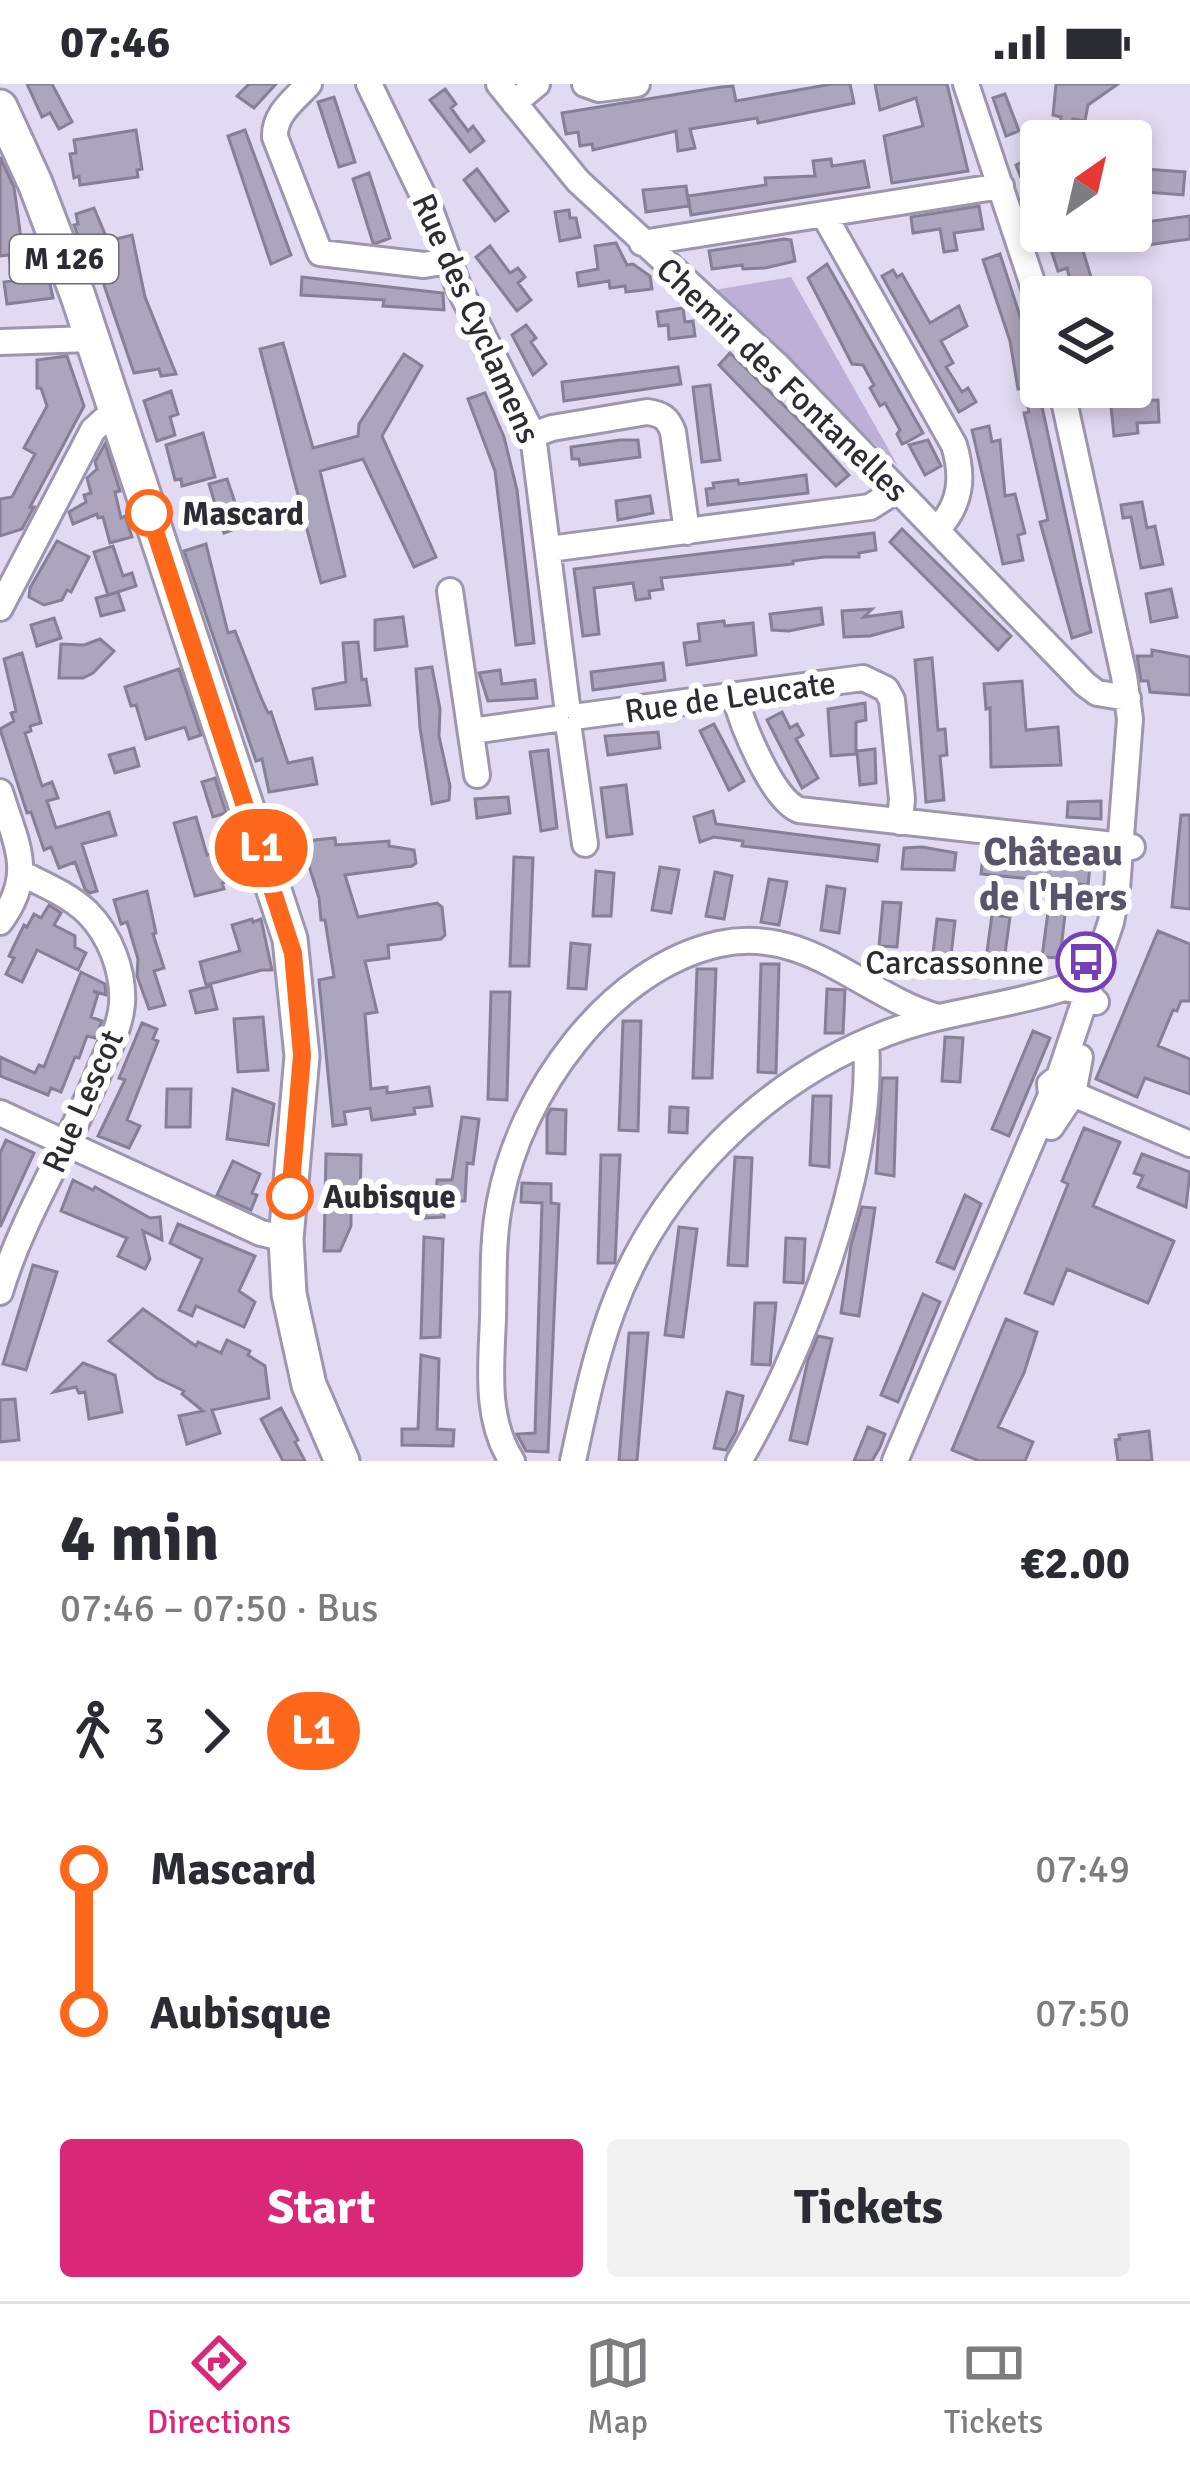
<!DOCTYPE html>
<html lang="en">
<head>
<meta charset="utf-8">
<style>
  body { margin:0; font-family:Signika,sans-serif; background:#f2f2f3; color:#2b2b33; height:100vh; display:flex; flex-direction:column; font-size:45px; white-space:nowrap }
  * { box-sizing:border-box; margin:0 }
  p { font-size:39px; color:#7c7c81 }
  .icon { flex:none; width:66px; height:66px; fill:none; stroke:currentColor; stroke-width:2; stroke-linecap:round; stroke-linejoin:round }
  .map { position:relative; height:1377px; overflow:hidden }
  .panel { display:flex; flex-direction:column; background:#fff; flex:1 }
  .panel>* { flex:none }
  .badge { padding:0 24px; border-radius:39px; font-size:42px; line-height:78px }
  .needle { width:78px; rotate:34deg }
  .tools { position:absolute; left:1020px; top:36px; display:grid; gap:24px }
  .tools a { display:grid; place-items:center; width:132px; height:132px; border-radius:12px; background:#fff; box-shadow:0 6px 18px #0003; font-size:60px }
  .map>.badge { position:absolute; translate:-50% -50%; box-shadow:0 0 0 6px #fff }
  .legs { display:flex; align-items:center; gap:18px; height:132px; padding:0 60px; font-size:39px }
  .legs p { margin-inline-start:auto }
  .headline { display:flex; align-items:center; justify-content:space-between; height:204px; padding:0 60px }
  h1 { font-size:66px; font-weight:700; line-height:90px }
  .cta { display:flex; gap:24px; margin-top:auto; padding:24px 60px }
  .cta a { flex:1; height:138px; border-radius:12px; background:#db2777; color:#fff; font-size:48px; font-weight:700; line-height:138px; text-align:center }
  .cta a+a { background:#f2f2f3; color:#2b2b33 }
  ul { padding:0 60px; list-style:none }
  li { display:flex; align-items:center; gap:42px; height:144px; font-size:45px }
  li i { display:grid; place-items:center; width:18px; height:100%; margin:0 15px; background:currentColor }
  li i::after { content:''; width:30px; height:30px; margin:-15px; border:9px solid; border-radius:50%; background:#fff }
  li p { margin-inline-start:auto }
  li:first-child i { background:linear-gradient(#0000 50%,currentColor 0) }
  li:last-child i { background:linear-gradient(currentColor 50%,#0000 0) }
  .status { display:flex; justify-content:space-between; align-items:center; height:84px; padding:0 60px; background:#fff; direction:ltr }
  .status svg { height:33px; fill:currentColor }
  .menu { display:flex; justify-content:space-around; align-items:center; height:168px; border-top:3px solid #e1e1e2; background:#fff; font-size:33px; color:#7c7c81 }
  .menu a { display:grid; justify-items:center; gap:6px }
  .menu .on { color:#db2777 }
  .map>svg:first-child { display:block }
  .green { fill:#bdafd7 }
  .building { fill:#ada4bd; stroke:#877f97; stroke-width:3 }
  .lines { fill:none; stroke-linecap:round; stroke-linejoin:round }
  .minor-casing { stroke:#9e96ae; stroke-width:30 }
  .major-casing { stroke:#9e96ae; stroke-width:39 }
  .minor { stroke:#fff; stroke-width:24 }
  .major { stroke:#fff; stroke-width:33 }
  .line-1-casing { stroke:#fff; stroke-width:27 }
  .line-1 { stroke:#ff671b; stroke-width:18 }
  .stop-1-dot { fill:#fff; stroke:#ff671b; stroke-width:6 }
  .labels { text-anchor:middle; stroke-width:12; stroke-linejoin:round; paint-order:stroke }
  .shield { fill:#fff; stroke:#6d6b72; stroke-width:3 }
  .shield-label { font-size:30px; font-weight:bold; fill:#2e2b35 }
  .street-label { font-size:33px; fill:#2e2b35; stroke:#fff }
  .stop-label { font-size:33px; font-weight:bold; fill:#2e2b35; stroke:#fff; text-anchor:start }
  .poi-label { font-size:33px; fill:#2e2b35; stroke:#fff; text-anchor:end }
  .quarter-label { font-size:39px; font-weight:bold; fill:#5b5369; stroke:#fff }
</style>
</head>
<body>
<div class="status"><b>07:46</b><svg viewBox="0 0 49 12"><path d="M0 12V9h3v3zM5 12V6h3v6zM10 12V3h3v9zM15 12V0h3v12zM26 1h20v11H26zM47 4h2v5h-2z"/></svg></div>
<div class="map">
<svg width="1190" height="1377" viewBox="0 0 1190 1377">
  <rect width="100%" height="100%" fill="#e2d9f3"/>
  <path class="green" d="M791 193 898 382 714 206Z"/>
  <path class="building" d="M27 0H52L72 38 59 45 50 29 42 33Z
    M249 0H276L254 24 237 12Z
    M832 0H850L854 19 758 39 757 34 690 45 695 64 678 67 676 47 593 66 592 60 580 62 578 48 566 50 562 29 721 3 733 2 736 17Z
    M875 0H947L968 87 892 99 884 52 923 42 916 14 880 26Z
    M1056 0H1118L1088 21 1085 37 1073 35 1067 57H1059L1061 33 1053 31Z
    M445 5 456 20 451 24 459 35 468 47 473 42 484 57 470 68 430 16Z
    M1005 10 1019 47 1006 52 993 14Z
    M334 13 355 78 339 83 318 18Z
    M136 46 142 85 137 86 138 93 80 101 79 92 74 94 70 70 76 69 74 56Z
    M245 46 291 171 271 180 228 52Z
    M0 73 14 103 23 169 31 168 35 196 49 195 53 214 7 220 4 198 13 197 9 171 0 172Z
    M1033 73 1041 94 1040 141 1016 81Z
    M831 75 832 82 864 77 869 103 691 131 688 112 766 101 765 94 815 92 813 77Z
    M1131 84 1185 88 1183 111 1134 107Z
    M477 85 508 127 495 137 464 96Z
    M369 89 390 154 377 159H373L353 95Z
    M686 102 689 122 646 128 643 106Z
    M979 122 983 145 954 149 957 166 944 168 940 145 913 149 911 133Z
    M94 124 108 157 132 151 145 213 176 290 161 292 159 285 134 289 90 160 82 163 74 141 78 140 76 130Z
    M569 126 570 134H576L580 153 560 157 555 128Z
    M1190 132V155L1119 165 1116 147H1131V140Z
    M1045 147H1077L1097 213H1074L1067 184 1058 187Z
    M784 155 791 156 795 177 765 184 743 185 742 181 712 185 709 167Z
    M616 159 627 181 633 180 650 192 652 205 626 208 625 202 610 204 609 197 579 202 577 189 598 185 595 162Z
    M490 162 510 189 518 184 525 193 518 199 531 216 517 227 476 173Z
    M1000 170 1027 254 1091 548 1072 554 1040 438 1048 436 1024 329 1029 328 1024 304 1018 305 1010 257 983 176Z
    M827 180 923 349 907 358 902 360 897 350 900 346 885 319 880 322 870 304 874 301 863 281 852 280 808 194Z
    M893 186 897 193 902 190 930 239 959 222 967 242 941 257 953 279 946 283 962 308 968 304 976 318 959 328 882 192Z
    M302 193 443 209 444 226 383 222 384 216 301 211Z
    M683 224 685 238 693 237 695 252 669 255 668 241 659 242 657 228Z
    M526 241 536 254 531 258 546 280 533 291 512 251Z
    M283 259 313 364 358 352 359 340 404 270 422 282 382 352 436 473 414 483 363 375 320 387 345 492 321 499 260 265Z
    M730 269 803 340 849 391 836 402 719 281Z
    M67 272 84 322 30 423H34L22 445 0 452V415L12 413 35 370 24 364 47 322 41 304H37V276Z
    M678 283 681 300 564 317 562 298Z
    M710 301 720 376 702 378 693 303Z
    M171 307 178 330 170 333 175 351 157 357 144 317Z
    M485 309 504 353 517 406 534 559 516 561 495 387 468 315Z
    M1130 310 1131 317 1158 316 1159 338 1137 339 1138 349 1114 352 1110 312Z
    M989 342 992 358 1000 356 1005 412 1015 410 1025 449 1018 451 1023 476 1003 480 972 346Z
    M203 349 215 393 182 402 181 395 175 396 166 361Z
    M620 356H638L640 373 580 381 579 375H572L571 363Z
    M928 356 941 382 925 391 909 361Z
    M105 360 120 407 115 408 121 434 125 432 132 453 110 459 103 433 98 434 97 430 73 440 69 428 86 418 84 411 91 409 87 394 97 385 95 378Z
    M806 391 808 409 708 421 706 405 714 404 713 399 738 396 739 400Z
    M227 395 243 442 224 449 209 400Z
    M650 412 653 429 618 436 616 417Z
    M1142 418 1147 444 1155 442 1163 480 1141 484 1131 433 1123 434 1121 421Z
    M902 445 1011 552 998 566 890 458Z
    M874 449 876 466 859 469V473H824L793 477V480L661 494 663 505 649 507 650 514 636 516 633 499 594 504 599 550 583 552 574 485Z
    M57 457 89 473 71 508 67 506 62 516 44 521 29 513 30 504Z
    M206 460 228 549 235 547 262 616 268 629 271 628 288 679 312 674 317 700 269 708 262 675 256 677 184 467Z
    M113 462 123 492 132 489 136 502 108 511 94 468Z
    M1171 505 1177 533 1151 538 1146 510Z
    M118 508 124 526 101 532 96 514Z
    M821 524 823 540 789 547 772 546 770 530Z
    M872 525 864 533 901 528 903 543 870 552 844 553 842 527Z
    M403 533 407 562 375 566V536Z
    M54 534 61 554 37 562 31 541Z
    M724 537 725 542 753 539 756 571 687 581 684 559 700 557 698 540Z
    M100 555 114 567 93 589 83 594H59L61 560 84 561Z
    M358 558 362 596 366 595 370 621 316 625 313 605 346 598 343 559Z
    M1152 566 1190 573V611L1150 608 1148 597H1141L1137 572H1152Z
    M22 569 41 639 30 642 31 647 25 649 42 702 52 698 58 714 47 717 56 744 109 728 116 751 82 760 97 807 90 809 85 805 75 778 59 784 51 763 44 766 31 728 27 729 0 645 14 637 11 629 16 627 4 575Z
    M932 574 938 646 945 645 947 671 940 672 944 716 926 718 915 576Z
    M663 579 665 596 593 606 591 588Z
    M432 583 440 625 439 652 450 702 449 716 432 720 420 644 416 585Z
    M179 585 201 651 189 655 185 643 146 655 136 621 131 622 125 603Z
    M500 586 502 600 535 596 537 614 488 617 479 589Z
    M1022 597 1026 646 1058 643 1061 681 991 683 990 624 986 625 984 600Z
    M865 619 866 636 856 638V670L831 672 828 625Z
    M782 628 790 644 797 640 803 651 796 655 818 694 802 704 767 636Z
    M714 640 744 697 729 706 700 647Z
    M658 648 660 664 608 671 605 652Z
    M134 664 139 682 115 689 109 671Z
    M875 665 876 699 860 701 857 667Z
    M548 666 557 744 541 747 530 668Z
    M215 694 226 729 213 733 202 698Z
    M626 701 632 750 607 753 601 704Z
    M508 713 510 729 477 734 475 715Z
    M1101 717V735L1067 733 1068 718Z
    M713 727 716 740 879 761 877 777 742 762 743 757 714 753 700 758 694 733Z
    M1181 731H1190V825L1172 823Z
    M196 733 207 771 215 768 218 778 240 772 247 791 222 799 224 805 195 812 174 739Z
    M335 754 336 761 389 757V762L414 766 416 779 412 782 345 791 358 833 437 819 442 823 445 851 441 855 388 861 389 874 365 877 377 928 365 930 371 1005 387 1003V1009L429 1003 432 1022 414 1024 415 1030 372 1036 370 1024 344 1028 346 1040 333 1042 319 896 334 893 325 836H321L319 814 304 766 306 757Z
    M922 763 956 769 954 786 902 785 904 764Z
    M983 772 1090 782 1088 801 981 790Z
    M514 773 533 774 529 882H510Z
    M660 783 679 786 671 829 652 826Z
    M596 787 614 789 611 832H593Z
    M715 788 732 792 724 835 706 832Z
    M769 795 787 798 779 841 761 838Z
    M827 802 845 805 839 849 821 846Z
    M147 807 156 849 153 850 164 884 154 887 165 921 149 925 137 892 138 875 127 838 121 840 114 816Z
    M883 818 901 819 897 863 879 862Z
    M49 821 61 829 54 841 75 852V863L86 869 78 886 37 866 22 898 6 890 14 874 9 872 24 841 27 843 34 830 41 834Z
    M1048 828 1065 830 1060 874 1042 873Z
    M992 831 1010 833 1004 877 986 875Z
    M252 835 253 838 261 835 272 886H262L206 901 200 878 240 867 232 841Z
    M937 835 955 837 950 880 932 878Z
    M1158 847 1190 860V917H1181L1177 927 1173 926 1158 962 1190 975V1010L1145 994 1137 1013 1096 995Z
    M571 859 590 861 586 905 568 904Z
    M761 880H779L776 989 758 988Z
    M697 885H716L712 994H693Z
    M81 888 105 900 106 911 93 907 98 910 91 933 102 937 95 954 87 952 79 974 75 973 61 1008 51 1004 48 1011 0 992V973L35 989 39 981 44 983Z
    M211 902 217 925 196 929 190 907Z
    M827 905 845 906 843 949H825Z
    M491 908H510L507 1016 488 1015Z
    M263 933 268 986 238 988 234 935Z
    M623 937H641L638 1047 619 1046Z
    M142 939 157 945 153 955 158 957 127 1036 140 1042 129 1064 98 1052 125 996 119 994Z
    M1033 947 1050 954 1009 1052 992 1045Z
    M945 953 963 954 960 998 942 997Z
    M882 994H897L894 1092 876 1089Z
    M167 1005H191L190 1043H166Z
    M233 1005 274 1020 268 1061 227 1055Z
    M813 1012H831L829 1083 810 1081Z
    M670 1023 688 1024 687 1049 669 1048Z
    M551 1025 566 1026 565 1070 547 1069V1032Z
    M462 1033 479 1035 473 1080 467 1079 465 1117H444V1133L425 1134 426 1116H436L437 1096H452Z
    M1084 1044 1120 1058 1093 1122 1174 1157 1148 1219 1067 1185 1053 1220 1025 1209 1068 1100 1062 1097Z
    M6 1056 34 1069 0 1143V1069Z
    M326 1070 361 1071 360 1116 351 1117V1142L340 1167H324Z
    M1142 1070 1190 1088 1186 1123 1138 1103 1143 1092 1134 1089Z
    M601 1071H620L615 1179H598Z
    M735 1073 752 1074 747 1182 728 1181Z
    M233 1077 260 1090 252 1109 257 1111 251 1126 217 1111Z
    M73 1096 93 1106 95 1103 150 1134 160 1133 162 1156 143 1147 150 1175 145 1185 118 1172 127 1154 61 1127Z
    M522 1099 551 1100V1119L559 1120 548 1368 526 1367 517 1350 535 1349 542 1119 521 1118Z
    M965 1111 981 1120 954 1185 937 1178Z
    M862 1123 875 1124 859 1232 841 1229 851 1161Z
    M178 1140 255 1172 239 1207 255 1218 244 1243 196 1222 192 1232 179 1226 202 1175 170 1159Z
    M679 1143 697 1145 683 1253 665 1251Z
    M424 1153 443 1155 440 1253 421 1254Z
    M786 1154 805 1155 803 1199 784 1198Z
    M33 1181 57 1188 26 1286 3 1280Z
    M923 1210 940 1218 898 1318 881 1311Z
    M755 1219H776L770 1281 752 1280Z
    M143 1225 196 1262 198 1258 221 1269 227 1256 250 1267 248 1271 265 1282 269 1314 212 1326 220 1349 187 1360 179 1332 203 1327 182 1310 184 1307 157 1294 109 1257Z
    M1006 1235 1037 1248 1024 1289 998 1343 1033 1358 1025 1377H979L952 1366Z
    M629 1249H648L637 1377H619Z
    M818 1252 832 1255 807 1360 790 1356 808 1276Z
    M421 1271 439 1275 437 1345 454 1346 453 1362 402 1361V1345H418Z
    M83 1279 115 1291 122 1328 89 1335 85 1308 79 1309 76 1303 54 1308Z
    M727 1308 743 1312 736 1348 726 1366 714 1364Z
    M15 1315 19 1356 0 1358V1316Z
    M281 1324 298 1356 295 1358 305 1377H283L261 1335Z
    M868 1343 885 1350 880 1363 872 1377H854Z
    M1149 1347 1152 1377H1118L1115 1356 1120 1355 1119 1351Z"/>
  <g class="lines">
    <defs>
      <path id="minor" d="M309 0C294 16 274 30 275 53L320 169 424 181 448 177
        M369 0 431 128 458 202 533 351 567 621
        M499 0 578 97 777 281 1085 600 1097 609 1128 614
        M585 0 599 5 637 0
        M966 0 1041 225
        M514 19 537 0
        M824 131 954 361C964 394 961 420 937 446
        M642 159 1001 102
        M0 258 91 255
        M533 351 552 344 647 328C662 330 668 334 673 348L687 448
        M549 465 870 423 897 406
        M450 507 477 691
        M0 524 93 346 104 336 117 331
        M735 612C742 641 772 715 799 726L1132 763
        M581 632 863 594 886 605 892 616 902 715 900 738
        M569 646 585 760
        M472 647 556 635
        M0 708C16 760 36 790 0 838
        M1073 1010 1190 1060
        M0 1029 261 1149 286 1155
        M1051 1043 1073 1010 1080 973
        M0 1208C23 1131 68 1064 98 990 107 968 120 944 122 920 124 887 110 851 87 828 69 811 45 801 23 790
        M512 1377C485 1336 491 1283 493 1235 494 1196 492 1156 500 1117 520 1010 608 885 719 860 807 841 862 911 938 933
        M573 1377C584 1326 594 1276 612 1227 658 1101 763 997 887 949 944 927 1006 923 1064 904L1086 908 1096 918
        M739 1377C802 1271 875 1083 866 958
        M895 1377 1051 1011 1050 1000 1059 993 1111 838 1117 805 1130 635 1124 592 1061 303"/>
      <path id="major" d="M0 23 35 99 78 212 290 855 302 972 286 1155 289 1210 309 1301 342 1377"/>
    </defs>
    <use href="#minor" class="minor-casing"/>
    <use href="#major" class="major-casing"/>
    <use href="#minor" class="minor"/>
    <use href="#major" class="major"/>
  </g>
  <g class="lines">
    <defs>
      <path id="line-1" d="M149 429 293 869 302 971 290 1112"/>
    </defs>
    <use href="#line-1" class="line-1-casing"/>
    <use href="#line-1" class="line-1"/>
  </g>
  <defs>
    <symbol id="bus-ring" viewBox="-11 -11 22 22"><circle r="9.5" fill="#fff" stroke="#763fb6" stroke-width="1.5"/><path d="M-5-6H5V4H4V6H2V4H-2V6H-4V4H-5ZM-3.5-4V0h7V-4ZM-3.5 1.2v1.5H-2V1.2ZM2 1.2v1.5H3.5V1.2Z" fill="#763fb6"/></symbol>
  </defs>
  <g fill-rule="evenodd">
    <use href="#bus-ring" x="1053" y="845" width="66" height="66"/>
  </g>
  <g class="stop-1-dot">
    <circle cx="149" cy="429" r="21"/>
    <circle cx="290" cy="1112" r="21"/>
  </g>
  <g class="labels">
    <rect class="shield" x="10" y="151" width="108" height="48" rx="9"/>
    <g class="shield-label">
      <text x="64" y="185">M 126</text>
    </g>
    <g class="street-label">
      <text transform="translate(477 234) rotate(66)" y="12">Rue des Cyclamens</text>
      <text transform="translate(783 295) rotate(44)" y="12">Chemin des Fontanelles</text>
      <text transform="translate(730 612) rotate(-8)" y="12">Rue de Leucate</text>
      <text transform="translate(82 1017) rotate(-66)" y="12">Rue Lescot</text>
    </g>
    <g class="stop-label">
      <text x="182" y="441">Mascard</text>
      <text x="323" y="1124">Aubisque</text>
    </g>
    <g class="poi-label">
      <text x="1044" y="890">Carcassonne</text>
    </g>
    <g class="quarter-label">
      <text x="1053" y="781">Château<tspan x="1053" dy="45">de l'Hers</tspan></text>
    </g>
  </g>
</svg>
<div class="tools">
<a><svg class="needle" viewBox="-14 -14 28 28"><path d="M0-13l5 13h-10z" fill="#e53935"/><path d="M0 13l5-13h-10z" fill="#7c7c81"/></svg></a>
<a><svg class="icon" aria-label="layers" viewBox="0 0 24 24"><path d="M12 4l9 5-9 5-9-5zM3 14l9 5 9-5"/></svg></a>
</div>
<b class="badge" style="left:261px;top:764px;background:#ff671b;color:#fff">L1</b>
</div>
<section class="panel">
<div class="headline"><div><h1>4 min</h1><p>07:46 – 07:50 · Bus</p></div><b>€2.00</b></div>
<div class="legs"><svg class="icon" aria-label="walk" viewBox="0 0 24 24"><circle cx="13" cy="4" r="2"/><path d="M13 8l-2 6 4 7M11 14l-3 7M7 12l3-4h3l4 4"/></svg>3<svg class="icon" aria-label="forward" viewBox="0 0 24 24"><path d="M9 5l7 7-7 7"/></svg><b class="badge" style="background:#ff671b;color:#fff">L1</b></div>
<ul>
<li><i style="color:#ff671b"></i><b>Mascard</b><p>07:49</p></li>
<li><i style="color:#ff671b"></i><b>Aubisque</b><p>07:50</p></li>
</ul>
<div class="cta"><a>Start</a><a>Tickets</a></div>
</section>
<nav class="menu">
<a class="on"><svg class="icon" aria-label="directions" viewBox="0 0 24 24"><path d="M12 3l9 9-9 9-9-9zM9 14v-3h6M13 9l2 2-2 2"/></svg>Directions</a>
<a><svg class="icon" aria-label="map" viewBox="0 0 24 24"><path d="M3 6l6-2 6 2 6-2v14l-6 2-6-2-6 2zM9 4v14M15 6v14"/></svg>Map</a>
<a><svg class="icon" aria-label="tickets" viewBox="0 0 24 24"><path d="M3 7h18v10H3zM15 7v10"/></svg>Tickets</a>
</nav>
</body>
</html>
